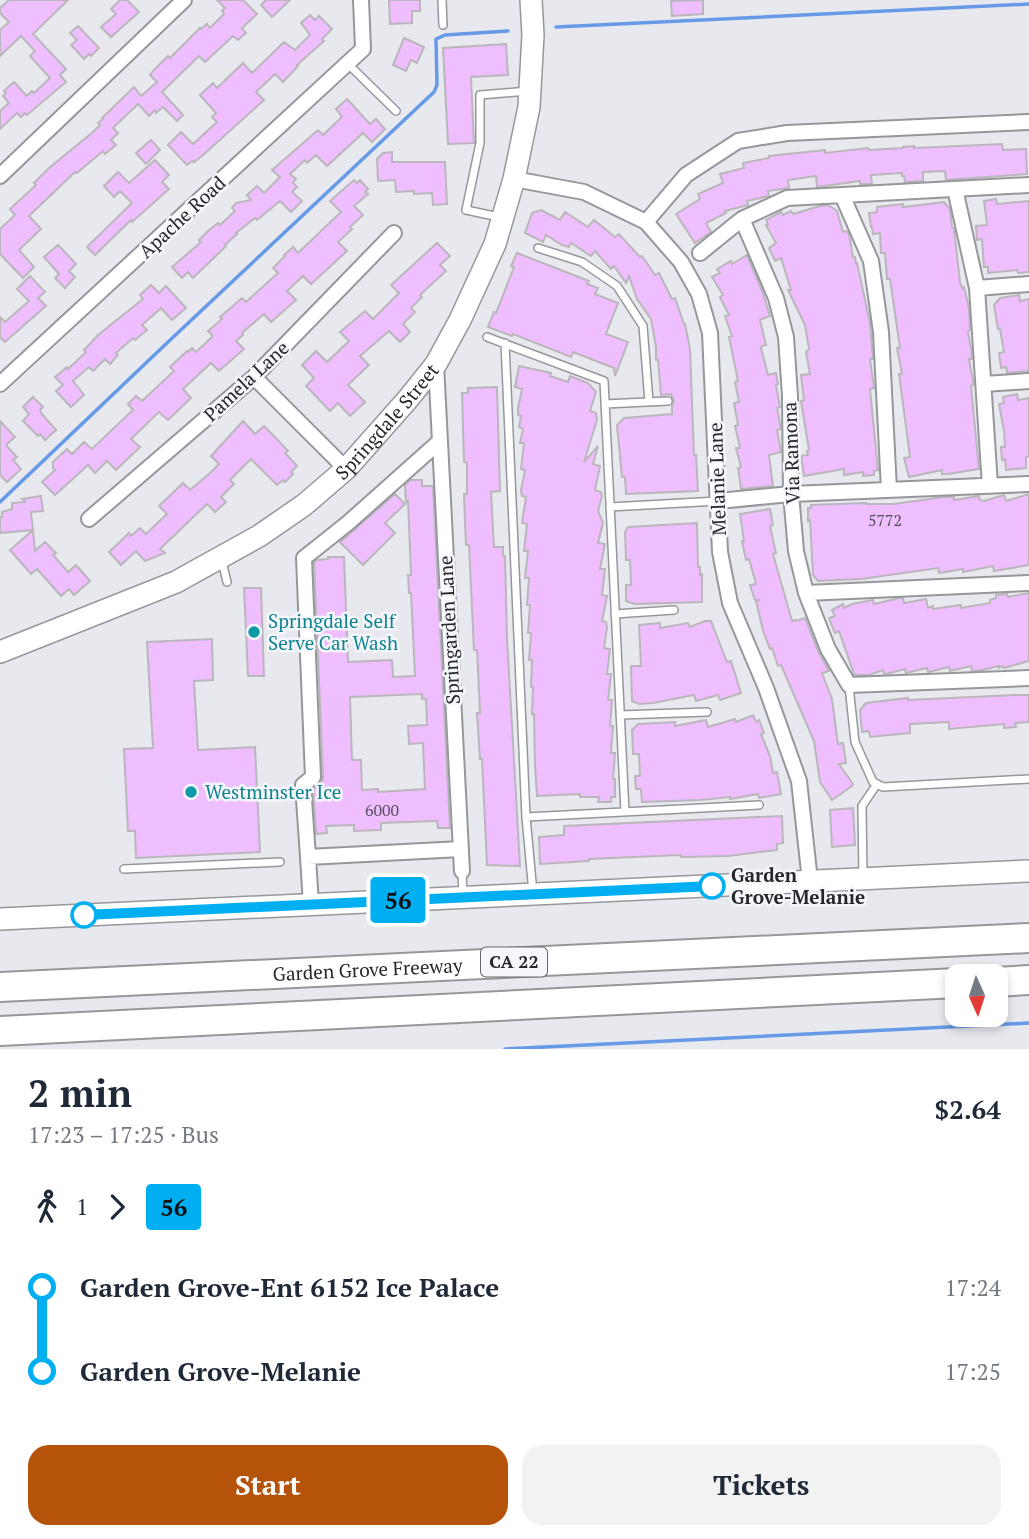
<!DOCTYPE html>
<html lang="en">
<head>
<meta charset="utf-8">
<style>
  body { margin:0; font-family:"PT Serif",serif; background:#f2f2f3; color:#1f2937; height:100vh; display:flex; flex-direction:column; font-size:26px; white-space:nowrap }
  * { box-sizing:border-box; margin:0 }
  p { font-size:23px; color:#747a83 }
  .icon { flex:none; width:38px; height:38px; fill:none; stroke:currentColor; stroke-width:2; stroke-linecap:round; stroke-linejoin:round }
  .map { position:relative; height:1049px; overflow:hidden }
  .sheet { display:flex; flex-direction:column; background:#fff; flex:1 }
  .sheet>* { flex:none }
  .badge { padding:0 14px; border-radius:5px; font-size:24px; line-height:46px }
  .needle { width:46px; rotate:177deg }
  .fabs { position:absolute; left:945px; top:964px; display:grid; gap:14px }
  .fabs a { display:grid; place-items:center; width:63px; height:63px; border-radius:14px; background:#fff; box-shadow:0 4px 10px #0003; font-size:35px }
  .map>.badge { position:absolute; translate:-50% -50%; box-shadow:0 0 0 4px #fff }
  .legs { display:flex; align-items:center; gap:10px; height:77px; padding:0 28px; font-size:23px }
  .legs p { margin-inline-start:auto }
  .headline { display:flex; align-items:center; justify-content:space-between; height:119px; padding:0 28px }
  h1 { font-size:38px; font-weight:700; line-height:52px }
  .primary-button { display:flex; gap:14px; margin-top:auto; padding:14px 28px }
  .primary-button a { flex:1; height:80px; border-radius:21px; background:#b45309; color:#fff; font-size:28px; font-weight:700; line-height:80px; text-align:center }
  .primary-button a+a { background:#f2f2f3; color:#1f2937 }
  ul { padding:0 28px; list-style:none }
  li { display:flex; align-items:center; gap:24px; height:84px; font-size:26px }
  li i { display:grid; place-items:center; width:10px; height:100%; margin:0 9px; background:currentColor }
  li i::after { content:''; width:18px; height:18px; margin:-9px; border:5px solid; border-radius:50%; background:#fff }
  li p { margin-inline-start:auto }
  li:first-child i { background:linear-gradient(#0000 50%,currentColor 0) }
  li:last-child i { background:linear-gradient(currentColor 50%,#0000 0) }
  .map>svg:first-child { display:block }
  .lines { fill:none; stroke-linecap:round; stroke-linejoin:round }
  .stream { stroke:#679ae6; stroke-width:3.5 }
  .building { fill:#eebefe; stroke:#bab6bb; stroke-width:2; fill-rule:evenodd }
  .service-casing { stroke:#96979d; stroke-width:10 }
  .minor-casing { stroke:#96979d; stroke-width:18 }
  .secondary-casing { stroke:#96979d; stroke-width:24 }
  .motorway-casing { stroke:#96979d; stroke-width:32 }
  .service { stroke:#fff; stroke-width:7 }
  .minor { stroke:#fff; stroke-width:14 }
  .secondary { stroke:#fff; stroke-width:21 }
  .motorway { stroke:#fff; stroke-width:28 }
  .line-1-casing { stroke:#fff; stroke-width:16 }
  .line-1 { stroke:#00aff2; stroke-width:10 }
  .culture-dot { fill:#0f9aa8; stroke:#f5f7fc; stroke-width:2.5 }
  .stop-1-dot { fill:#fff; stroke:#00aff2; stroke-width:3.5 }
  .labels { text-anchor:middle; stroke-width:5; stroke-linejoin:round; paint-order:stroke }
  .number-label { font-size:16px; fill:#584d5e }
  .shield { fill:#f5f7fc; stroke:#646568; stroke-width:2 }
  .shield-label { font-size:18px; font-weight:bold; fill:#262729 }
  .street-label { font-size:19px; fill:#262729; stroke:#f5f7fc }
  .culture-label { font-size:19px; fill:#0d838f; stroke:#f5f7fc; text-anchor:start }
  .stop-label { font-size:19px; font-weight:bold; fill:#262729; stroke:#f5f7fc; text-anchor:start }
</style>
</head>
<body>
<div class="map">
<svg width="1029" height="1049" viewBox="0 0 1029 1049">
  <rect width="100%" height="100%" fill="#e8e9ef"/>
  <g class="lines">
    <path class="stream" d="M556 27 1029 4
      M0 502 168 342 434 92 437 85 436 39 445 35 508 31
      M505 1049 1029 1023"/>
  </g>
  <path class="building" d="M9 0H68L33 34 66 69 60 75 66 82 27 115 25 113 21 117 17 113 0 129V111L9 103 3 96 6 93 4 91 14 82 27 96 32 91 34 93 50 78 30 56 35 51 21 36 0 56V30L9 22 0 13V8Z
    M120 0H127L139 12 111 37 101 27 116 14 111 9Z
    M217 0H243L257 14 242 28 246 33 238 40 233 36 205 62 199 56 162 92 183 115 177 121 163 107 156 113 155 110 149 116 138 104 113 128 118 133 111 140 116 145 105 154 103 151 77 173 75 172 29 216 41 229 19 250 34 267 23 278 0 254V229L15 215 10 209 36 185 34 183 49 168 93 132 100 125 98 123 103 119 102 118 134 87 141 96 157 82 150 75 154 70 168 56 170 58 200 28 201 29 207 24 210 28 224 14 222 11 225 8Z
    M266 0H290L272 17 261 5Z
    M389 0H420V11H412V23L390 24Z
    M703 0V14L672 16 671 1Z
    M310 15 315 20 319 16 332 29 322 39 324 41 297 65 298 66 283 82 275 74 256 92 264 100 202 156 194 162 192 161 187 165 168 145 181 132 193 144 217 122 212 117 216 113 200 95 213 83 217 88 243 63 252 73 284 42 295 50 310 35 301 23Z
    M78 26 99 48 91 56 89 54 84 59 71 45 77 40 70 33Z
    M404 38 424 47 417 63 411 60 406 71 393 65Z
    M506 44 508 75 471 77 474 143 448 144 443 48Z
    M347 99 370 124 376 119 385 129 372 142 363 133 327 166 316 155 307 163 305 160 290 174 296 179 293 183 297 187 292 192 302 201 291 212 280 201 257 220 255 218 236 233 237 234 225 245 226 246 193 278 188 272 182 278 172 267 201 242 199 240 209 230 218 223 220 225 235 211 232 208 236 203 251 200 247 195 257 186 264 193 280 177 272 170 318 130 323 135 342 117 336 109Z
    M151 140 160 150 146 164 136 153Z
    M1002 144 1003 150 1026 149 1027 174 946 180 945 171 923 172V181L905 182 904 176H902V173L871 175 872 184H860V181L817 187 816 176 788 180 789 188 768 191 769 196 747 201 748 205 725 211 726 213 706 223 711 232 695 243 676 214 700 199 698 194 723 183 720 174 744 168 743 163 769 158V156L825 150V153L868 148 869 150 903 148V147L914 146V148Z
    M392 152V162H445L447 204 433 205 432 193 414 194V191L396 192 395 180 378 181 377 159 383 153Z
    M155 160 169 175 162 182 169 189 132 222 131 220 95 255 87 247 132 203 120 191 114 197 104 186 118 172 129 183Z
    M354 180 357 183 360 180 368 189 365 192 368 194 354 206 363 215 350 227 352 229 338 242 347 251 311 284 303 276 287 291 296 300 271 322 264 314 242 333 243 335 236 341 244 349 219 371 211 363 183 389 191 398 168 420 159 412 131 439 140 447 116 470 107 461 95 473 88 465 55 495 42 482 55 470 53 468V462L67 449 72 454 84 442 92 449 133 410 128 404 136 396 142 401 174 371 170 367 187 351 188 352 192 348 196 352 212 337V335L208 331 222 319 220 317 242 298 246 302 278 273 273 268 285 256 284 255 293 247 298 253 341 212 330 201Z
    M996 199 997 204 1029 201V272L1018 273 1017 270 988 273V267H984L982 239 977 240 976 226 987 225 984 201Z
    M944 202 950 209 952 227 954 229 960 282 962 288 964 287 969 308 970 329 968 332 972 354V359H969L973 381V385L971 386 979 469 948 474H942V470L909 477 904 458 910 457 899 374H902L897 348H900L890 279H887L885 253H881L880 233 873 234 872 227H871L869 213 877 212V207L903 204V207Z
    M828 205 837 211 843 232 847 231 849 234 853 257H855L856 263H857L870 323 873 359H870L874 388 870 389 878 470 874 471V475L863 476V472L844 475V469L804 476 801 456 808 455 807 451 809 450 801 401 804 400 801 375 810 374 806 352 809 349 805 325 788 290H791L781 258 775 261 769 248 776 243 766 225 768 224 766 220 781 212 783 215 791 211 793 214 820 206Z
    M541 210 560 220 565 212 588 227 594 220 615 237 619 234 640 257 642 256 655 275 659 273 672 299 675 298 684 324H685L690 349 694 455H696L698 491 626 494 625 477H622L617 425 624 418 672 414V406L674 401 671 394 661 395 658 360H656V347L651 319 637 299 629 276 626 283 614 266 611 269 595 251 591 256 571 243 569 247 562 245 546 235 543 242 525 233 532 213Z
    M437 243 450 256 440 265 446 271 420 295 422 297 411 308 415 312 403 324 410 332 400 342 389 331 360 356 369 365 348 385 365 402 350 416 338 403 330 411 306 386 314 378 302 365 316 351 327 362 349 341 340 332 365 311 373 319 399 293 391 285Z
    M58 245 76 264 69 271 75 277 65 288 55 278 59 274 44 257Z
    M517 253 589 281 587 284 598 288 595 294 618 303 606 334 628 342 615 376 614 368 573 352 571 357 513 334 512 336 488 327 494 312 496 313 514 267 511 266Z
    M747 255 763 293 770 316 760 320 766 345 762 346 761 348 768 375 776 373 778 384 776 385 780 407 777 408 781 429 777 430 781 452 769 455 773 486 741 489 738 468 741 467 736 448H740L735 426 738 425 734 403 739 402 735 382 738 381 729 337 732 336 725 316 729 315 720 297 723 295 712 277 720 273 717 269 731 261 732 264Z
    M30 276 45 292 38 298 46 306 5 342 0 337V317L5 322 29 301 17 289Z
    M151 285 159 293 166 286 186 308 172 320 161 308 142 325 147 330 135 340 133 338 116 353 118 355 110 364 105 359 93 371 89 367 73 381 84 395 71 407 56 391 63 385 55 377 67 367 68 369 86 352 84 350 98 335 143 299 140 295Z
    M1019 295 1020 301 1029 299V371L1007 373 1006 367 1001 368 999 353 1004 352 1000 329H998L994 305 1000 298Z
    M519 366 551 373 550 376 568 382 570 376 588 383 596 392 590 411 596 413 597 420 584 462 598 446 593 464 600 466 595 490 601 492 602 496 598 511 603 523 598 543 605 544 600 569H605L602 595 607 596 602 621 606 622 607 628 604 648 610 649 607 674H611L608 700H612L610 726H613L611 753H615L613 779H615V797H611V802H598L599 797H580V794L537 796 535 765 534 714H532L533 687H531L532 660H529L531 633H528L530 605H527L529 578H525L528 551H524L527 524 522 523 526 497 522 496 521 490 525 470 521 469 524 443H520L523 429 519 427 521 416 518 415V408L522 389 515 387Z
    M497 387 500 491 491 492 494 547H503V556H505L507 638 520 866 487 865 482 759H480L477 713H480L477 650H474L469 545H466L465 522 464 494H467V463L464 462 462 393H468V388Z
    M1017 394 1018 400 1029 398V456L1026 457V468L1006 470 1005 459 1002 460 1001 447H1005L1004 431 999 404 1004 403 1003 397Z
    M33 397 43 407 40 410 41 413 56 430 45 440 40 434 38 436 23 421 29 414 23 407Z
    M0 421 15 437 6 445 17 457 13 460 21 469 7 482 0 475Z
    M243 421 255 434 264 426 274 436 288 451 285 453 297 466 291 472 293 474 285 482 283 480 277 485 251 459 230 480 234 484 221 497 226 502 215 512 207 504 160 549 165 553 145 561 136 551 121 565 109 552 129 533 131 536 140 528 146 534 167 514 159 506 183 483 190 490 210 473 219 464 211 456Z
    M410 480H422V486H433L450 828H438L437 821 381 823V830L354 831V825L326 826 327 833 316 834 313 789 316 787H321L323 777 314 562 317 560 328 559V557H344L348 662 392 660 393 677 415 676 411 593H409L408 575H411L408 501 406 502 405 485ZM422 694V699H426L427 725 408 726 409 744 423 743 425 789 378 792V789L362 790 361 760H352L350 697Z
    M395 494 405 504 385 523 395 533 363 565 340 542Z
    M1029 494V565L994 571 993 566 963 572V569L939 573 938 568 861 579 818 581 813 575 810 520 808 521V508H811V505L866 503V504H894L943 497H954V500L979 496 980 500 984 501 1004 495 1006 501Z
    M41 496 43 511 31 512 33 530 0 533V517H2V512L12 509V503L25 502 22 499Z
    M770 509 773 525 770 526 776 553 773 554 792 621 795 620 796 621 805 618 819 653 829 671 822 673 832 699 838 744 843 743 846 763 839 764 853 784 852 786 832 800 820 782 814 741 781 665 778 666 772 648 770 649 763 631 756 601 760 600H755L750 585 756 584 749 559 746 560 742 541H744L740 514Z
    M697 523 698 567H700V575L702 574V602L634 604 626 601V585H631L630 560H626L625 532 628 527Z
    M33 530 35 551 45 542 56 553 53 555 68 572 76 565 90 581 74 595 69 589 61 596 37 569 31 574 10 550Z
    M244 588H261L264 676H248Z
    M1029 593V661L1004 668 1003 666 999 668V666L982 670 972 671 971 666 950 671 949 667 928 672 927 668 906 673 905 669 886 674H884L883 670 869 675H856L854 674 839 631 835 633 829 618 835 616 832 610 843 604 844 608 852 604 873 600 874 604 899 598H903L904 603 926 599 928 608 933 606V609L961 605V608L990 603V600L996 598V595L1007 594 1008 597Z
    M705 621H711L727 662 731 661 741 693 720 700 718 695 696 701 694 695 653 703 639 704 632 701 631 666H641L639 625 660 623V628L688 623 690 627Z
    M212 639 213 680 194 681 198 750 255 747 260 852 136 858 135 831H128L124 749 153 748 147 642Z
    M1014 695H1029V722L1015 723 1016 727 1004 728V724L949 729V722L910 724V733L870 737 869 731 862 732 860 710 866 703 908 698V700Z
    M753 715 756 722 759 720 764 733 761 734 770 756 773 773 777 772 781 794 759 798 758 794 730 799V797L700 800 642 802 641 789H636L635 776H640L639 754H633L632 730 638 724 675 722V726L706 720 708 727 735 719 736 722Z
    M853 808 855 845 832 847 830 810Z
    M782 816 783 843 777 844V850L728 856 681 857V855L589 859V861L540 864 539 837 564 835V826Z"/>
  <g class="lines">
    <defs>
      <path id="service" d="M442 0 443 25
        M348 64 396 111
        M499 217 466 210 480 143V95L528 91
        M538 248 582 262 617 286 643 326 649 402
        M487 337 604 381 625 812
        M505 343 526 817 759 805
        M605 404 668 401
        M610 507 718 501
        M222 561 227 582
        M615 614 674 610
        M849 686 855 742 873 782 883 787 1029 779
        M620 715 707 712
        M526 817 533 893
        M124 869 280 862
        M462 871 463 896
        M863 878 862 806 877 784"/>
      <path id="minor" d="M0 176 184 0
        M514 179 584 192 646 222 681 262 699 294 710 333 720 552 730 603 766 688 799 781 810 881
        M955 189 977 288 990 486
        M842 195 871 261 881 332 889 490
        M742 219 776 298 786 337 790 396 791 494 796 551 806 593 828 649 849 685 1029 678
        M646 222 686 175 738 141 787 133 1029 122
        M700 253 742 219 787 198 1029 185
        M977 288 1029 284
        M436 364 462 871
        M254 377 346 469
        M0 384 363 49 361 0
        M984 384 1029 381
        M718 501 791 494 1029 484
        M89 519 254 377 394 233
        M806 593 1029 583
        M308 857 303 785 313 777 304 558 348 523 440 441
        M311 905 308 857 461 849"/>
      <g id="secondary">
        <path id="s1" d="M0 652 176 582 259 536 304 505 346 469 408 399 436 364 460 320 495 244 514 179 529 107 533 35 531 0"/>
        <path d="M0 919 1029 871"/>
      </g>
      <g id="motorway">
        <path d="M996 982 1029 980"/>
        <path id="s2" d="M0 987 1029 938"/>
        <path d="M0 1031 957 983"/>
      </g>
    </defs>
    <use href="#service" class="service-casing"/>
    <use href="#minor" class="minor-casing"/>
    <use href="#secondary" class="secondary-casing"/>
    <use href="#motorway" class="motorway-casing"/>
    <use href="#service" class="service"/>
    <use href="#minor" class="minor"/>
    <use href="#secondary" class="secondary"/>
    <use href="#motorway" class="motorway"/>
  </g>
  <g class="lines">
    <defs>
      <path id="line-1" d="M84 915 712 886"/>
    </defs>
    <use href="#line-1" class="line-1-casing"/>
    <use href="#line-1" class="line-1"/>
  </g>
  <g class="culture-dot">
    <circle cx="254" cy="632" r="7"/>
    <circle cx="191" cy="792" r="7"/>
  </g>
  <g class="stop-1-dot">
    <circle cx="712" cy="886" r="12"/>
    <circle cx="84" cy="915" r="12"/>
  </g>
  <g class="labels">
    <g class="number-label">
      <text x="885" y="526">5772</text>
      <text x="382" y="816">6000</text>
    </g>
    <rect class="shield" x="481" y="947.5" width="66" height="29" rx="5"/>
    <g class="shield-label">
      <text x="514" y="968">CA 22</text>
    </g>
    <g class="street-label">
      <text transform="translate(182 217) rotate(-43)" y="7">Apache Road</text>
      <text transform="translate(246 381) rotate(-43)" y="7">Pamela Lane</text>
      <text dy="7" stroke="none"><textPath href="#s1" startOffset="457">Springdale Street</textPath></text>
      <text transform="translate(791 453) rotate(-92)" y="7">Via Ramona</text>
      <text transform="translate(717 479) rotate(-92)" y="7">Melanie Lane</text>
      <text transform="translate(449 630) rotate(-93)" y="7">Springarden Lane</text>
      <text dy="7" stroke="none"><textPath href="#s2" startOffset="368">Garden Grove Freeway</textPath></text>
    </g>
    <g class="culture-label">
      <text x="268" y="628">Springdale Self<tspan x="268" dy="22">Serve Car Wash</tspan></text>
      <text x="205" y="799">Westminster Ice</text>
    </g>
    <g class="stop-label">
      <text x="731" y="882">Garden<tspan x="731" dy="22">Grove-Melanie</tspan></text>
    </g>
  </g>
</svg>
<div class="fabs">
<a><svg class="needle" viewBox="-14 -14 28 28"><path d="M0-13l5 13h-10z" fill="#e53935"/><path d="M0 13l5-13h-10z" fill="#747a83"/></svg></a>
</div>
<b class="badge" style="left:398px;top:900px;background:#00aff2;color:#111">56</b>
</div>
<section class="sheet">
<div class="headline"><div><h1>2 min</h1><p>17:23 – 17:25 · Bus</p></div><b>$2.64</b></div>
<div class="legs"><svg class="icon" aria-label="walk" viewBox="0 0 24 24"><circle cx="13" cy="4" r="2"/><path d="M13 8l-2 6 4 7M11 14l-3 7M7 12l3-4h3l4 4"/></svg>1<svg class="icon" aria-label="forward" viewBox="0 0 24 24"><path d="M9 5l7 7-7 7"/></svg><b class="badge" style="background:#00aff2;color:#111">56</b></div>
<ul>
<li><i style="color:#00aff2"></i><b>Garden Grove-Ent 6152 Ice Palace</b><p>17:24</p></li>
<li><i style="color:#00aff2"></i><b>Garden Grove-Melanie</b><p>17:25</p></li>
</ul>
<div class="primary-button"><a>Start</a><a>Tickets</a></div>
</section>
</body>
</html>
